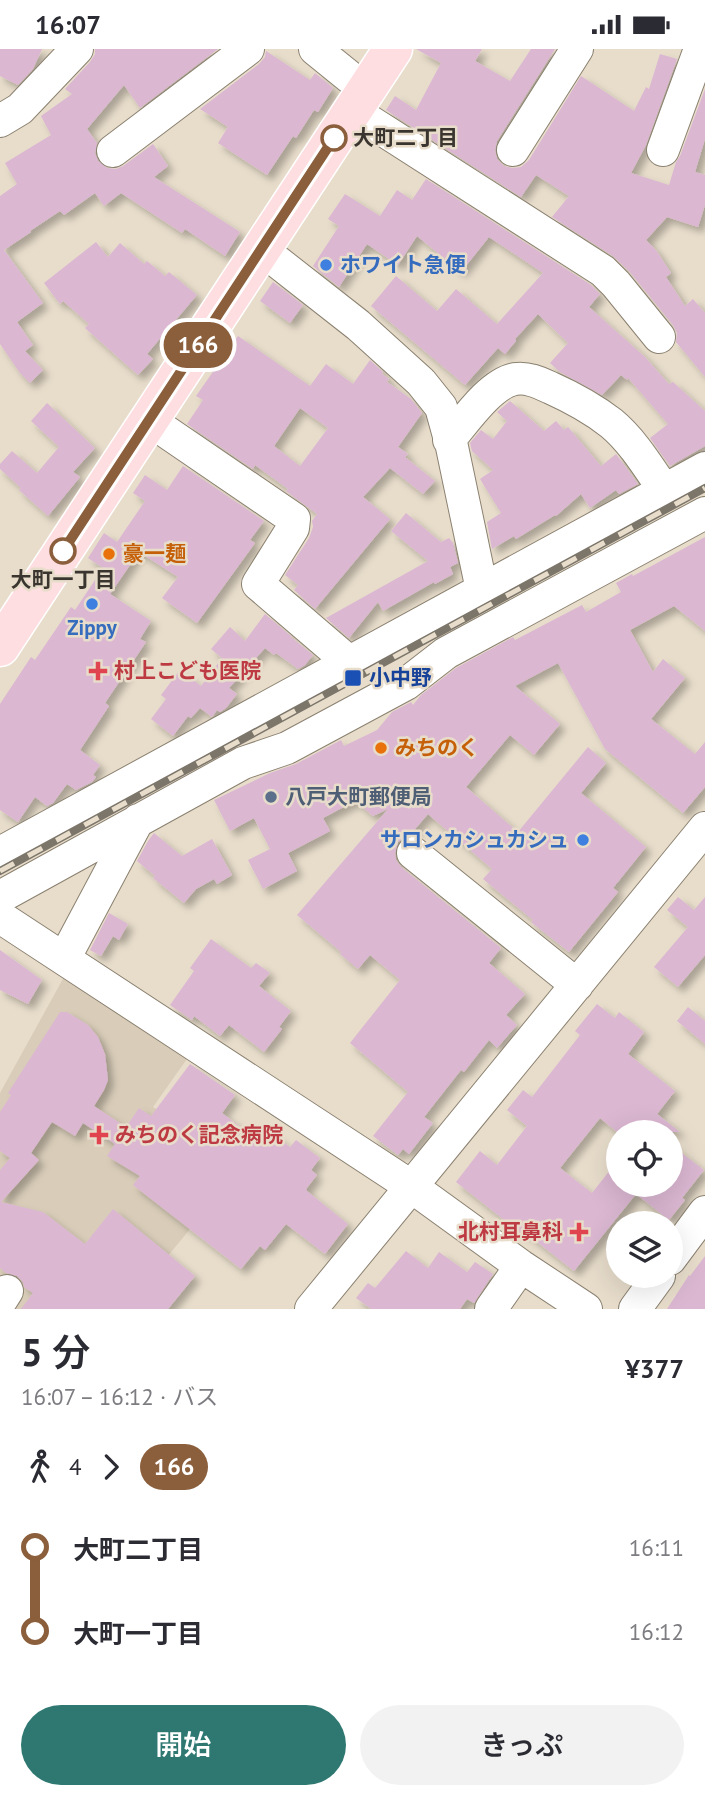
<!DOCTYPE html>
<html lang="ja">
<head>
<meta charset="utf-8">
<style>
  body { margin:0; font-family:"PT Sans","Noto Sans JP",sans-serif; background:#f2f2f3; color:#2b2b33; height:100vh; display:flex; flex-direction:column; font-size:26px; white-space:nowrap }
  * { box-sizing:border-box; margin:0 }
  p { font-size:23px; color:#7c7c81 }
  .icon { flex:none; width:38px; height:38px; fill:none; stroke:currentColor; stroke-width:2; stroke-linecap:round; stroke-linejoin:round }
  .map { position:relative; height:1260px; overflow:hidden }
  .details { display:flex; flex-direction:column; background:#fff; flex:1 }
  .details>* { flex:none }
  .badge { padding:0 14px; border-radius:23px; font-size:24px; line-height:46px }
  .controls { position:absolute; left:606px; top:1071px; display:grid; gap:14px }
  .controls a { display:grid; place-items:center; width:77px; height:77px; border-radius:50%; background:#fff; box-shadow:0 7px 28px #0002; font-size:35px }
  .map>.badge { position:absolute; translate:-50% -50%; box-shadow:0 0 0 4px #fff }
  .legs { display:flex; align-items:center; gap:10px; height:77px; padding:0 21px; font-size:23px }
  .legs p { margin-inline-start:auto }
  .head { display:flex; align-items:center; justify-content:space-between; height:119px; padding:0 21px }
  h1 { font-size:38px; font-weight:600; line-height:52px }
  .button { display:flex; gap:14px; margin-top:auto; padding:14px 21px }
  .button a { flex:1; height:80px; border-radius:42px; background:#2f7872; color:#fff; font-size:28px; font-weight:600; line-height:80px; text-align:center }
  .button a+a { background:#f2f2f3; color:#2b2b33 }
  ul { padding:0 21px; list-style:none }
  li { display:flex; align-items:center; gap:24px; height:84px; font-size:26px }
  li i { display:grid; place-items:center; width:10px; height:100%; margin:0 9px; background:currentColor }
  li i::after { content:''; width:18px; height:18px; margin:-9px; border:5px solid; border-radius:50%; background:#fff }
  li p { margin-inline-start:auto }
  li:first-child i { background:linear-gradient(#0000 50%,currentColor 0) }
  li:last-child i { background:linear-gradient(currentColor 50%,#0000 0) }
  .status { display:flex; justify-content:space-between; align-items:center; height:49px; padding:0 35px; background:#fff; direction:ltr }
  .status svg { height:19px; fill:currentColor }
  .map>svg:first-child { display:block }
  .medical { fill:#d9cdb9 }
  .building { fill:#dbb7d2; fill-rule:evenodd; filter:url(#shadow) }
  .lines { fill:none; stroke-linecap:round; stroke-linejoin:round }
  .minor-casing { stroke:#8b8170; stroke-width:34 }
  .major-casing { stroke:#fff; stroke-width:41 }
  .minor { stroke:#fff; stroke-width:32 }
  .major { stroke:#fedee0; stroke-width:38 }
  .rail-casing { stroke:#7c756a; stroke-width:8 }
  .rail { stroke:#e8ddcb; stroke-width:5; stroke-dasharray:16; stroke-linecap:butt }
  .line-1-casing { stroke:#fff; stroke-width:16 }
  .line-1 { stroke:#8b5e3c; stroke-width:10 }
  .stop-1-dot { fill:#fff; stroke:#8b5e3c; stroke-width:3.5 }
  .shop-dot { fill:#3f7fe0; stroke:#e8ddcb; stroke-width:2.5 }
  .food-dot { fill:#e8710a; stroke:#e8ddcb; stroke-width:2.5 }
  .health-dot { fill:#e0444e; stroke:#e8ddcb; stroke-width:2.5 }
  .transit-dot { fill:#1a4fb4; stroke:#e8ddcb; stroke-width:2.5 }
  .service-dot { fill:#5c6f8a; stroke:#e8ddcb; stroke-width:2.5 }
  .labels { text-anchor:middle; stroke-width:5; stroke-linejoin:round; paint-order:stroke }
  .stop-label { font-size:21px; font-weight:bold; fill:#3a352f; stroke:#e8ddcb; text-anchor:start }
  .shop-label { font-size:21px; font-weight:bold; fill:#366cbe; stroke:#e8ddcb; text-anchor:start }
  .food-label { font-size:21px; font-weight:bold; fill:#c56008; stroke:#e8ddcb; text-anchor:start }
  .health-label { font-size:21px; font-weight:bold; fill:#be3a42; stroke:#e8ddcb; text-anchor:start }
  .transit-label { font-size:21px; font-weight:bold; fill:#164399; stroke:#e8ddcb; text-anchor:start }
  .service-label { font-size:21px; font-weight:bold; fill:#4e5e75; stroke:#e8ddcb; text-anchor:start }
</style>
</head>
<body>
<div class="status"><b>16:07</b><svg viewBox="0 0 49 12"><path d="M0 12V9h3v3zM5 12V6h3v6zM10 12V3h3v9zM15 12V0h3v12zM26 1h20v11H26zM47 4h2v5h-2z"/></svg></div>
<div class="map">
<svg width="705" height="1260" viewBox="0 0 705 1260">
  <defs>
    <filter id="shadow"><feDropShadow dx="5.5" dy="5.5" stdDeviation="3.5" flood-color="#0004"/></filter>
  </defs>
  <rect width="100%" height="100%" fill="#e8ddcb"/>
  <path class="medical" d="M64 928 189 1007 153 1058 243 1116 124 1260H7L0 1238V1044Z"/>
  <path class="building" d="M0 0H42L33 20 18 36 0 27Z
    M95 0H218L140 59 124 36 87 80 97 94 95 104 98 112 107 119 116 120 123 117 153 95 168 117 154 128 240 183 225 207 185 180 182 184 121 144 104 157 95 144 64 166 60 162 30 182 31 183 4 201 43 254 17 273 33 296 25 302 43 321 30 334 20 324 0 295V147L17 135 5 114 51 86 41 67 72 45 65 40 90 13 95 5Z
    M416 0H482L475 12 510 32 531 0H555L497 92 495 101 497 110 504 117 512 119 521 118 529 111 581 27 634 62 646 38 649 40 660 5 677 10 646 96 631 124 669 136 676 113 680 107 705 40V90L695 123 705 126V156L698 178 667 168 646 191 656 201 671 224 666 228 685 257 693 250 705 264V328L676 293 677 284 673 276 629 222 613 207 552 168 569 147 536 126 521 148 386 61 395 47 416 61 441 14Z
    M266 2 310 31 315 24 333 39 318 63 314 61 296 89 293 87 267 126 218 94 228 78 200 60 259 15 265 8Z
    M426 130 591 236 600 245 589 258 645 308 669 335 673 333 705 362V397L670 417 650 389 668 375 628 329 627 331 621 326 602 346 560 323 550 314 568 294 538 265 515 290 516 292 505 305 498 299 465 336 371 257 396 227 437 262 456 240 497 275 543 224 489 188 461 223 417 187 398 216 367 195 339 238 313 217 339 177 328 170 345 145 380 167 397 141 412 151Z
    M96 193 108 208 120 194 144 215 147 212 165 227 169 223 197 246 147 305 153 310 138 326 85 279 89 275 63 252 60 255 44 234Z
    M273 233 303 256 290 274 260 252Z
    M238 287 310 337 326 315 353 335 370 311 383 323 382 325 389 330 387 333 411 350 422 364 398 398 408 405 405 408 435 432 423 445 390 419 363 448 390 470 315 560 294 541 298 536 285 526 309 489 313 478 312 472 317 465 286 442 288 440 255 416 253 420 187 375 203 351 196 347ZM300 359 328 379 300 417 274 397Z
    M510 352 544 382 556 372 564 381 568 378 601 417 616 405 638 435 619 445 616 441 590 459 581 445 556 467 555 466 516 490 514 487 492 500 487 473 501 464 480 430 493 421 472 402 470 394 481 381 493 390 507 372 497 363Z
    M47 354 95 399 73 423 80 428 48 467 19 441 21 439 0 420V415L12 402 37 424 59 398 31 372Z
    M183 417 264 472 250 491 255 494 197 574 162 549 178 528 139 503 110 545 151 572 140 590 146 593 105 654 109 657 80 701 100 716 93 726 96 728 92 733 76 741 67 735 53 754 47 757 35 748 18 773 0 761V655L31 608 35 611 71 558 75 561 103 519 88 509 104 484 117 493 145 452 133 444 145 426 167 441Z
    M406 464 441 493 449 489 453 494 458 514 450 518 453 525 435 535 434 533 383 562 378 553 349 589 326 569 428 512 391 482Z
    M705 488V582L674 557 630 581 653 623 663 610 685 629 651 670 695 705 705 693V738L683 764 605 700 558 614 515 637 560 675 534 706 510 686 466 738 518 783 588 698 606 714 581 744 646 798 613 839 618 843 569 903 531 873 533 871 483 830 492 820 428 765 410 786 406 787 398 793 395 804 396 811 401 818 501 899 489 914 525 945 506 966 517 976 497 999 489 991 464 1023 461 1021 424 1068 433 1074 409 1105 403 1100 398 1106 373 1087 408 1043 350 994 400 931 370 906 358 920 340 905 341 903 297 866 388 760 373 767 355 752 323 769 330 782 288 804 297 822 263 840 248 811 270 800 254 769 230 782 214 751 270 724 296 715 341 691 344 697 377 681 392 663 411 653 413 656 421 646 456 619 513 588 515 591 582 556 586 563 621 543 616 534 632 525 633 527Z
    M265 565 292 588 290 590 292 589 313 606 305 616 298 620 276 604 274 606 265 599 229 639 237 645 226 659 220 663 217 661 212 668 200 659 191 669 188 667 173 687 151 670 166 650 161 646 180 621 201 637 222 609 211 600 230 578 245 592Z
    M154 784 182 807 212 790 232 826 217 835 214 830 196 840 184 854 153 829 155 827 137 812 148 792Z
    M678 848 694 861 705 848V906L678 938 654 918 688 878 667 861Z
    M109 864 128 875 119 891 113 887 101 907 90 901Z
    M211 890 251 919 256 914 270 924 259 937 291 962 279 978 282 980 264 1003 229 976 220 987 194 967 192 971 170 956 194 922 190 919Z
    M0 901 42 931 28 955 0 941Z
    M597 955 615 969 619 963 644 983 628 1005 675 1042 657 1065 680 1083H617L600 1069 560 1119 592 1144 618 1111V1136H670V1095L704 1121 682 1149 685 1151 669 1171 636 1145 574 1222 523 1182 522 1185 456 1133 480 1102 497 1116 527 1077 507 1061 523 1041 532 1048 580 986 575 982Z
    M688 958 705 972V995L677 972Z
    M60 963H67L88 976 98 988 105 1005 108 1031 104 1041 94 1057 126 1078 139 1059 151 1067 190 1015 235 1046 222 1064 260 1093 269 1082 290 1098 296 1091 320 1109 311 1121 317 1126 306 1140 307 1142 348 1175 325 1205 286 1175 265 1201 260 1197 241 1220 133 1136 140 1127 107 1107 115 1095 83 1074 75 1087 52 1073 31 1104 39 1111 1 1153 43 1163 85 1195 113 1160 195 1227 168 1260H21L33 1244 24 1238 23 1233 17 1227 6 1224 0 1219V1121L10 1109 0 1102V1063L11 1046 8 1044Z
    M406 1202 428 1219 439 1203 467 1223 475 1213 493 1225 474 1254 467 1250 460 1260H371L356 1249 368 1234 375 1239Z
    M705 1207V1260H667L689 1226 690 1227Z"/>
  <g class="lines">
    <defs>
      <path id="minor" d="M315 0 352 30 367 40
        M352 61 603 222 616 235 659 288
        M0 72 20 60 77 0
        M513 101 577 0
        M663 101 700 0
        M113 102 248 0
        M261 200 358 276 421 333 441 358 452 398 482 541
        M149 371 294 470 293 479 258 535 349 613
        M449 391C465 372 491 334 515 330 528 328 540 334 551 339 571 348 593 360 611 374 632 391 649 419 664 441
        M0 804 705 419
        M413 804 577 936
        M0 848 243 714 287 699 406 635 446 604 705 464
        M0 868 412 1138 521 1217 586 1260
        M64 910 138 771
        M670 1210 705 1163
        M0 1253 7 1242
        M311 1260 705 779
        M491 1260 521 1217
        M635 1260 659 1227"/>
      <path id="major" d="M0 598 393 0"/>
    </defs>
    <use href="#minor" class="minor-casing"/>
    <use href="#major" class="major-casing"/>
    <use href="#minor" class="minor"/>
    <use href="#major" class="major"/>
    <defs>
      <path id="rail" d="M0 822 705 439"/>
    </defs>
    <use href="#rail" class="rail-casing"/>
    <use href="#rail" class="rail"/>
  </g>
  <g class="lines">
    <defs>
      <path id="line-1" d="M63 502 334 89"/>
    </defs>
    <use href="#line-1" class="line-1-casing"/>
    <use href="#line-1" class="line-1"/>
  </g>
  <g class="stop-1-dot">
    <circle cx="334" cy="89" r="12"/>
    <circle cx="63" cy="502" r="12"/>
  </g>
  <g class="shop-dot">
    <circle cx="326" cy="216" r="7"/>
    <circle cx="92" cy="555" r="7"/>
    <circle cx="583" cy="791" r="7"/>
  </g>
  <g class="food-dot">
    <circle cx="109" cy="505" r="7"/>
    <circle cx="381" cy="699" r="7"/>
  </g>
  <g class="health-dot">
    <path d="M94.5 611.5h7v7h7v7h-7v7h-7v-7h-7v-7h7z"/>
    <path d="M95.5 1075.5h7v7h7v7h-7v7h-7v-7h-7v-7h7z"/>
    <path d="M575.5 1172.5h7v7h7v7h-7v7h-7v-7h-7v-7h7z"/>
  </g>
  <rect class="transit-dot" x="344" y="620" width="18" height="18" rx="3.5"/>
  <circle class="service-dot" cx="271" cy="748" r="7"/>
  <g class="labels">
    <g class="stop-label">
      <text x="353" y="96">大町二丁目</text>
      <text x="63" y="538" text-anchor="middle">大町一丁目</text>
    </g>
    <g class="shop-label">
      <text x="340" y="223">ホワイト急便</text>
      <text x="92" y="586" text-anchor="middle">Zippy</text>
      <text x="569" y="798" text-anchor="end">サロンカシュカシュ</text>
    </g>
    <g class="food-label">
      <text x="123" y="512">豪一麺</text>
      <text x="395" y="706">みちのく</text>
    </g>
    <g class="health-label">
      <text x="114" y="629">村上こども医院</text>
      <text x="115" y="1093">みちのく記念病院</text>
      <text x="563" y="1190" text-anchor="end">北村耳鼻科</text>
    </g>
    <g class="transit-label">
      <text x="369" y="636">小中野</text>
    </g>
    <g class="service-label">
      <text x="285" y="755">八戸大町郵便局</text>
    </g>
  </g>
</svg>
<div class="controls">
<a><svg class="icon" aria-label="locate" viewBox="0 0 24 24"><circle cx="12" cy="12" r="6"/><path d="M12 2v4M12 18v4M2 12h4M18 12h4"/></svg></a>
<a><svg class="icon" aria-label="layers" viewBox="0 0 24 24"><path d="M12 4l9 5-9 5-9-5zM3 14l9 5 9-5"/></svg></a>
</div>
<b class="badge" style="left:198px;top:296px;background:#8b5e3c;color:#fff">166</b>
</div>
<section class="details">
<div class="head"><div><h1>5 分</h1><p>16:07 – 16:12 · バス</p></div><b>¥377</b></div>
<div class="legs"><svg class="icon" aria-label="walk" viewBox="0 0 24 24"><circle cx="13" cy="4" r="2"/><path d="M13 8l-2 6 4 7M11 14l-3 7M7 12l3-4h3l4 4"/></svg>4<svg class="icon" aria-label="forward" viewBox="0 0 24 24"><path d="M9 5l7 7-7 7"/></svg><b class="badge" style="background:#8b5e3c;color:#fff">166</b></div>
<ul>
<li><i style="color:#8b5e3c"></i><b>大町二丁目</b><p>16:11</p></li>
<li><i style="color:#8b5e3c"></i><b>大町一丁目</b><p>16:12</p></li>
</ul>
<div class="button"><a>開始</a><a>きっぷ</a></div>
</section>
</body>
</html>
